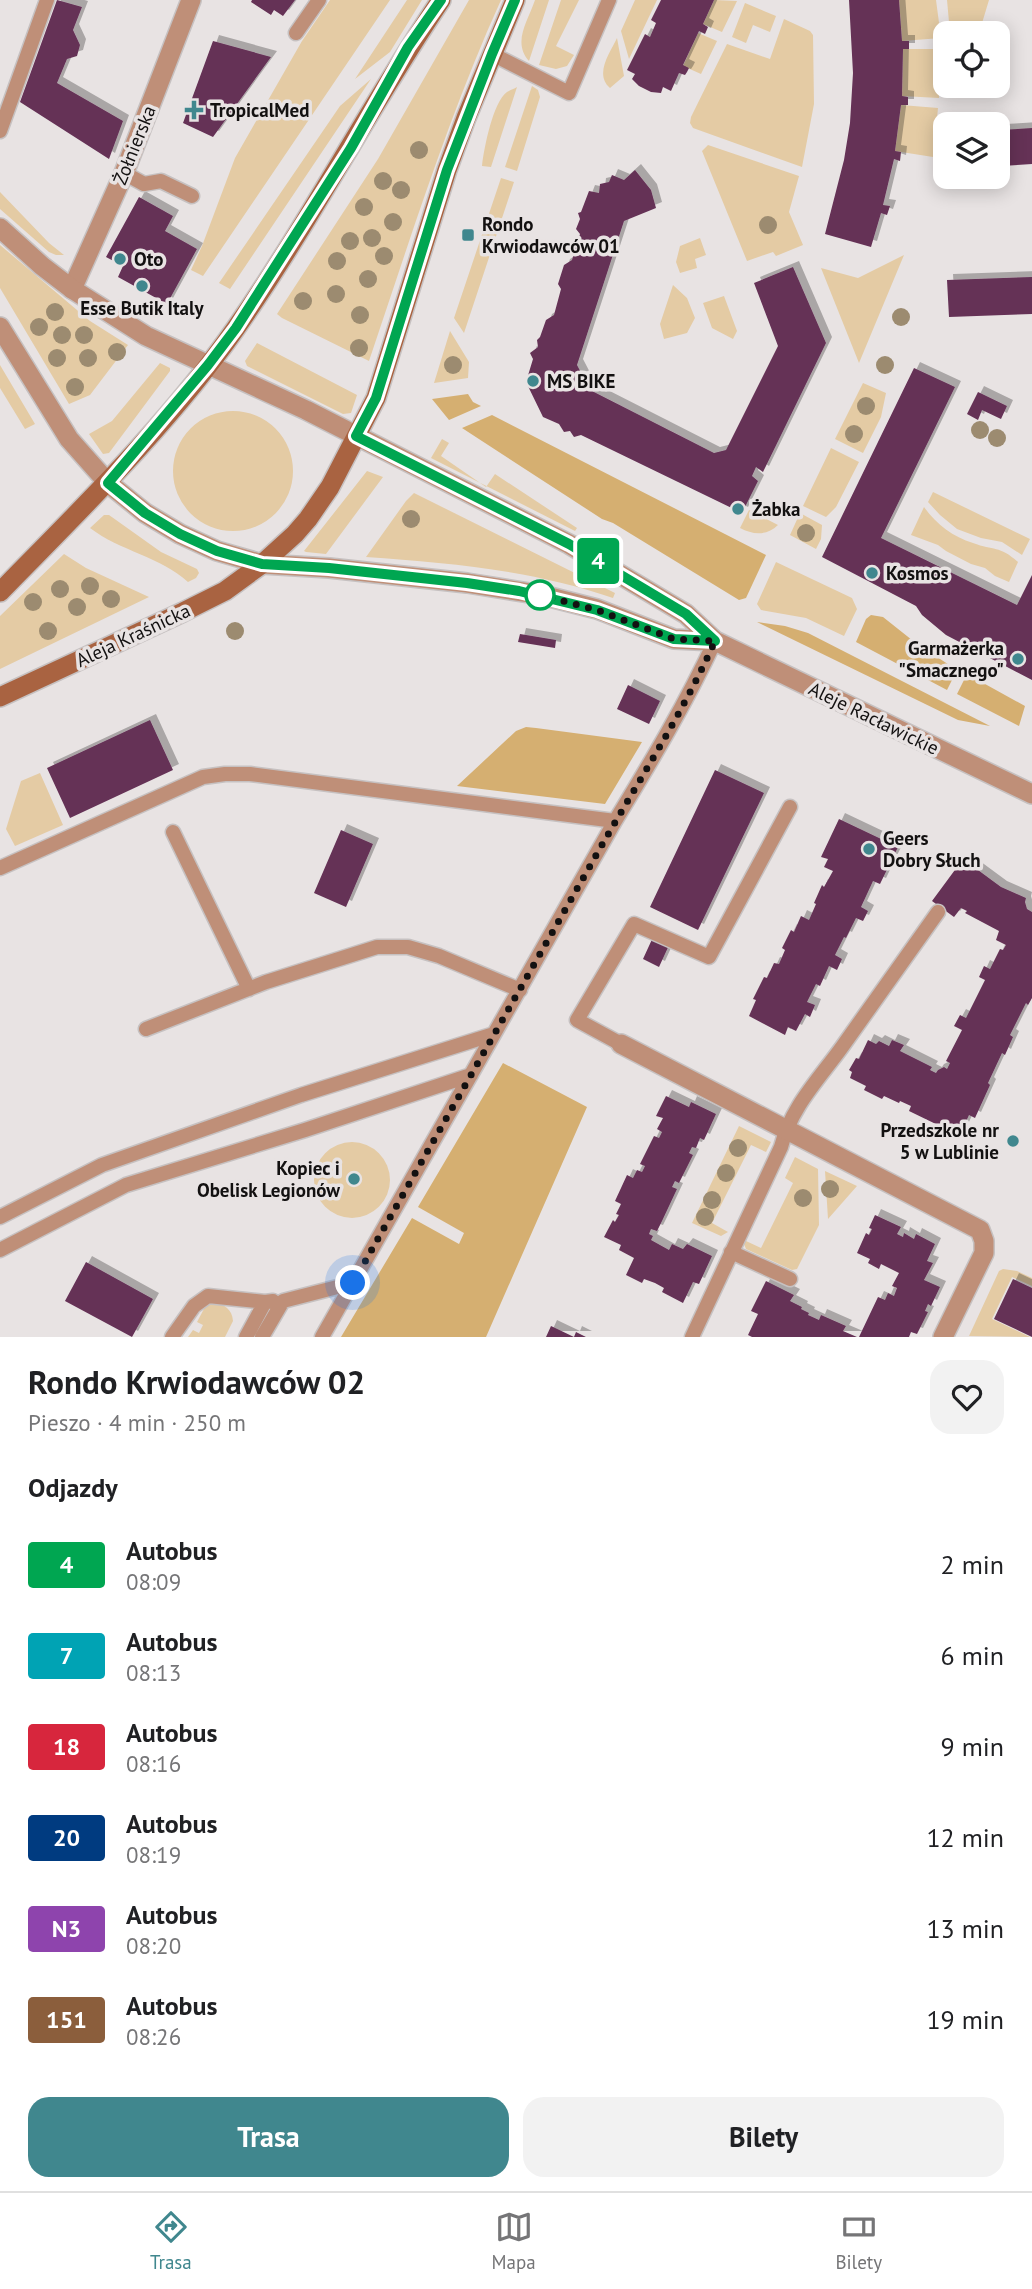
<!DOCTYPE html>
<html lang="pl">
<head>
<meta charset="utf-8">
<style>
  body { margin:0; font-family:"PT Sans",sans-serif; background:#f2f2f2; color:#202124; height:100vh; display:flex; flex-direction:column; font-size:26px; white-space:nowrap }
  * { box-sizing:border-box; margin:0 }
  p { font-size:23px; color:#757577 }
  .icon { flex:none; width:38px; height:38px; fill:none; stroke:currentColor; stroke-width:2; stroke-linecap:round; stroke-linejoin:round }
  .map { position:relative; height:1337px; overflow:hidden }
  .sheet { display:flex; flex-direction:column; background:#fff; flex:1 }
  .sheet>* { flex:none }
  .badge { padding:0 14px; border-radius:5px; font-size:24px; line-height:46px }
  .buttons { position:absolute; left:933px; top:21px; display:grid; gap:14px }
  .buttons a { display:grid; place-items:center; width:77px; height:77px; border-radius:14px; background:#fff; box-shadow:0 4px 18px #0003; font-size:35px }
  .you { position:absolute; width:35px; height:35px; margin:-18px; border:5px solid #fff; border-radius:50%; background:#1a73e8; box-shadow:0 0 0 10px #1a73e833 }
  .map>.badge { position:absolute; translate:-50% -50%; box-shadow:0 0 0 4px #fff }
  h2 { padding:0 28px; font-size:26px; line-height:63px }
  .round { display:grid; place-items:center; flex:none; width:74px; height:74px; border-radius:21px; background:#f2f2f2 }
  .head { display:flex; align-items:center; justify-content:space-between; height:119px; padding:0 28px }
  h1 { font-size:33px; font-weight:700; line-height:52px }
  .primary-button { display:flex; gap:14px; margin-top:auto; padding:14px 28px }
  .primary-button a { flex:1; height:80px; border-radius:21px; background:#40878e; color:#fff; font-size:28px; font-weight:700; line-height:80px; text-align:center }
  .primary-button a+a { background:#f2f2f2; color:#202124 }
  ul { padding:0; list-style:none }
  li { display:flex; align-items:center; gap:21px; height:91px; padding:0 28px }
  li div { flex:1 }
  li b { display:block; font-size:26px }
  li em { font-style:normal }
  li .badge { min-width:77px; font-weight:700; text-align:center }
  .tab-bar { display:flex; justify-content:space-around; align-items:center; height:98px; border-top:2px solid #e0e0e0; background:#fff; font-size:19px; color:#757577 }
  .tab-bar a { display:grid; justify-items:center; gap:4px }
  .tab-bar .active { color:#40878e }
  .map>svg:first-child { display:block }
  .green { fill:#e4cba4 }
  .forest { fill:#d5af71 }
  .building { fill:#653156; filter:url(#shadow) }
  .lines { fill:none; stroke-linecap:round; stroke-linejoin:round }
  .service-casing { stroke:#c6c1c1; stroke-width:17 }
  .minor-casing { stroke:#c6c1c1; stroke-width:22 }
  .tertiary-casing { stroke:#c6c1c1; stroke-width:22 }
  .secondary-casing { stroke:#c6c1c1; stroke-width:22 }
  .service { stroke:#bf8f78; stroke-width:14 }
  .minor { stroke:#bf8f78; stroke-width:19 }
  .tertiary { stroke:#bf8f78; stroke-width:19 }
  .secondary { stroke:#a96341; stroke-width:19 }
  .tree { fill:#9c8b70 }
  .line-casing { stroke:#fff; stroke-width:16 }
  .line { stroke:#00a651; stroke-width:10 }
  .walk { stroke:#131111; stroke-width:7; stroke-dasharray:0 12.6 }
  .poi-dot { fill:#40878e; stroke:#e8e3e3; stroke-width:2.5 }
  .stop-dot { fill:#fff; stroke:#00a651; stroke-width:3.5 }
  .labels { text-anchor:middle; stroke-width:7; stroke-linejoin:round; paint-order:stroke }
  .poi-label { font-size:19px; font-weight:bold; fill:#131111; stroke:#e8e3e3; text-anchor:start }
  .street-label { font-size:19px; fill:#131111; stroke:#e8e3e3 }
</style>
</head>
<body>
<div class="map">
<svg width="1032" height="1337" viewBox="0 0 1032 1337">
  <defs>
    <filter id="shadow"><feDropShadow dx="6" dy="-6" stdDeviation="0" flood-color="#0004"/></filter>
  </defs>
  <rect width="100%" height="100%" fill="#e8e3e3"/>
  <path class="green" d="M330 0H390L203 276 191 270 202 246 235 158 302 41Z
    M407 0H422L390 52 355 79Z
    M469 0H501C448 117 410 240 369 361L282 318 277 314 378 159Z
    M535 0H549L529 61C512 42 528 21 535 0Z
    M561 0H579L556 46 574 55 567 66 556 69 539 65Z
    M635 0H657L629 59 621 31Z
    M714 0 737 1 722 32 703 24Z
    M899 0H936L941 38 902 41Z
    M947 0H989L979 33H950Z
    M745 3 776 16 770 32 753 25 746 43 732 37Z
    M784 19 810 31 813 35 814 104 802 167 693 128 690 123 691 117 727 44 770 59Z
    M698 33 717 41 701 74 683 66Z
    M617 38 624 76 610 88C594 74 610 53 617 38Z
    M903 49H940L939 98 902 96Z
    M371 79 230 289 219 283 340 106Z
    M532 86 538 90 540 97 517 171 505 167Z
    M517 87 491 167 482 166C484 148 493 102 507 92 510 90 514 89 517 87Z
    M901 105 938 108 933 157 895 151Z
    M708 145 799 176 789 212 803 245 776 256 773 252 747 261 702 151Z
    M501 178 514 182 464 333 454 318Z
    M0 192 49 243 64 255H56L49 252 0 209Z
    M700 238 706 255 695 259 697 268 680 273 676 262 680 246Z
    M0 245 90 321 128 345 90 395 69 404 0 288Z
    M904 255 859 363 821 268 858 278Z
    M673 285 687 298 695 318 687 333 664 339 660 324Z
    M724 296 737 331 733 339 712 328 703 303Z
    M450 331 469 362 468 378 434 383Z
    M257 343 357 395 351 413 343 414 247 366 245 361Z
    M160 363 170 368V371L109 453 103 454 89 434 112 421Z
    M0 365 35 424 25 429 0 388Z
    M863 383 886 393 881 417 863 453 835 439Z
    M173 471a60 60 0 1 1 120 0a60 60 0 1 1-120 0Z
    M442 439 449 443 441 456 486 487 495 474 577 528 575 531 431 458Z
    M831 448 859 462 836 507 826 517 803 506Z
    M367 471 383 477 326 554 306 552 304 551Z
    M933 492 1030 539 1022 555 1002 542 981 538 957 529 940 515 928 502Z
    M414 493 615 593 613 598C532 570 450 563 366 557L406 501Z
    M924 507C936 524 953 537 973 543 994 551 999 545 1018 562L1009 582 995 576 985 568 971 564 946 551 938 545 911 535Z
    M749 510 778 525C767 536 753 535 740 528Z
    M800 513 822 525 821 539 816 549 790 535Z
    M104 515H109L161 552 197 569 199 573 196 578 188 582C161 557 120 551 90 528Z
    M64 554 86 568 149 597 0 669V616Z
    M776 562 852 598 857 609 844 636 806 618 761 610 757 604Z
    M40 773 63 825 15 846 6 829 21 781Z
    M739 1126 771 1142 766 1152 751 1145 712 1223 728 1232 721 1236 692 1223Z
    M314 1180a38 38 0 1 1 76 0a38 38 0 1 1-76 0Z
    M795 1157 818 1169 819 1225 797 1269 792 1270 746 1249 744 1244 746 1241 761 1248 793 1183 785 1178Z
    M825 1171 857 1186 828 1219Z
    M1003 1269 1017 1271 1032 1278V1286L1012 1277 992 1319 1030 1337 969 1336 999 1271Z
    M209 1304C222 1302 232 1308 233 1321L225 1337H188L193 1330 199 1333 203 1325 197 1322 205 1307Z"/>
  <path class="forest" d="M468 394 473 402 481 406 449 420 432 399Z
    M492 415 766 555 746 598 739 600 613 523 602 519 462 428Z
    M871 615 883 617 917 644 957 670 947 690 856 642 866 619Z
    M757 622 785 626 808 633 990 726 958 720Z
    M967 674 1025 706 1019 726 957 694Z
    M526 727 536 728 642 742 605 804 457 786 516 731Z
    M503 1063 587 1107 486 1337H341L412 1218 459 1244 464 1233 418 1207Z"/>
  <path class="building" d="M57 0 82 7 73 30 80 45 77 56 67 59 57 83 123 121 109 159 20 102Z
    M252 0H295L283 16 274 10 271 15 251 2Z
    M661 0H714L703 24 708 27 705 34 699 31 683 65 689 68 687 72 685 75 679 73 671 91 663 87 661 93 651 92 639 86 632 79 635 74 627 70 645 34 650 37 656 23 651 20Z
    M849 0H899L902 41H909V49H903L902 96 908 97V105H901L895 151 901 152 900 161 894 159 883 205 890 206 887 215 881 213 871 247 825 234 844 160 850 123 853 73Z
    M213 41 271 57 213 137 183 123Z
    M1032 128V164L1002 166 1000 130Z
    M635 170 651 190 656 208 624 221 577 365 590 390 714 453 726 450 778 346 754 283 793 267 826 343 763 472 756 467 752 476 758 481 742 513 581 435 574 437 570 431 564 432 559 424 543 417 526 382 533 359 530 353 538 347 537 340 540 337 546 320 554 315 561 289 558 284 564 265 572 260 580 234 576 229 580 219 578 213 581 212 589 191 599 193 600 184 609 182 612 175 624 180Z
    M139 197 173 216 165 231 197 249 167 304 118 277 123 266 106 257Z
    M1032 277V314L949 317 947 280Z
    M914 368 955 387 881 538 1017 605 1032 575V680L946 635 922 615 916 606 822 557Z
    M978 392 1007 406 1001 419 982 410 978 420 967 414Z
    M520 634 556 640 555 648 518 642Z
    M628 685 660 701 649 724 617 709Z
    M150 720 173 770 70 818 47 768Z
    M715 770 764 793 698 930 650 907Z
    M839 819 898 847 880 884 873 881 861 907 868 911 863 921 856 918 846 938 844 937 835 955 842 959 837 970 829 966 820 986 816 984 807 1002 815 1005 810 1017 805 1014 796 1031 788 1027 785 1035 749 1016 756 1000 753 999 764 977 767 978 774 963 779 964 785 950 782 948 791 930 794 932 801 916 809 920 816 904 814 903 822 885 824 887 833 871 824 867 828 859 821 857Z
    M341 830 373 844 346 907 314 893Z
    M963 859 1001 887 1026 898 1025 902 1027 909 1032 912V998L1028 1005 1026 1003 1010 1035 1013 1037 1005 1055 1002 1053 988 1083 990 1085 975 1118 969 1115 962 1130 945 1122 942 1127 909 1111 911 1106 900 1101 899 1103 884 1096 882 1099 864 1090 866 1086 850 1078 852 1072 849 1070 856 1058 859 1059 868 1040 876 1044 879 1041 889 1046 892 1040 904 1045 900 1051 932 1067 930 1070 936 1073 938 1070 944 1067 947 1069 950 1063 946 1061 962 1030 954 1026 960 1015 966 1018 985 980 979 977 984 966 990 969 1000 949 1003 950 1006 945 996 940 999 931 965 913 967 911 961 908 954 917 932 901Z
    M654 935 670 943 659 967 643 959Z
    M666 1096 689 1107 691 1102 716 1114 704 1140 700 1138 696 1148 692 1147 689 1153 693 1155 679 1183 675 1181 672 1187 677 1189 662 1221 657 1231 651 1229 649 1234 653 1236 651 1240 669 1250 672 1244 683 1249 687 1244 712 1256 699 1284 693 1282 683 1303 662 1292 664 1288 655 1283 644 1279 642 1283 626 1275 634 1258 619 1250 621 1245 604 1237 613 1220 615 1222 619 1215 616 1214 621 1204 615 1201 627 1175 633 1178 637 1170 642 1172 645 1166 640 1164 654 1136 659 1138 662 1132 657 1129 663 1118 656 1116Z
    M875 1215 901 1227 897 1234 903 1237 904 1233 914 1239 916 1234 935 1244 927 1261 933 1263 924 1280 940 1287 931 1306 928 1304 925 1311 928 1312 917 1334 911 1332 909 1337H859L878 1297 885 1300 888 1293 894 1296 897 1288 892 1286 899 1273 881 1264 879 1269 868 1263 870 1259 857 1253 866 1233 869 1235 872 1229 869 1228Z
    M86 1262 153 1299 132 1337 65 1301Z
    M1013 1279 1032 1288V1337L994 1319Z
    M766 1281 794 1295 790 1301 802 1307 801 1309 809 1313 808 1315 819 1320 821 1315 846 1326 843 1331 857 1337H752L748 1335 758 1314 751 1311Z
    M551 1326 574 1337 576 1332 586 1337H546Z"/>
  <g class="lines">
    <defs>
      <path id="service" d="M296 33 319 0
        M492 54 569 93 609 0
        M0 131 47 0
        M124 173 144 184 161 181 192 196
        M615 821C651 762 686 703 715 641
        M173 832 249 989
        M0 868 203 777 225 774H250L615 821 322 1337
        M146 1029 266 982 377 947H408L439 956 520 990
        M621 1044 577 1020 634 924 709 957 790 807
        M0 1217 102 1165 301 1095 494 1034
        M0 1250 126 1185 305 1130 471 1075
        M731 1252 790 1279
        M172 1337 194 1306 208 1296 265 1302
        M246 1337 265 1302 273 1301
        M262 1337 283 1301 353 1283
        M692 1337 781 1147C791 1107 819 1079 842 1047 874 1002 906 957 938 912"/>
      <path id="minor" d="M72 289 124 173 191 0
        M621 1044 980 1230 984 1241V1253L943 1337"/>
      <path id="tertiary" d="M0 228 42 266 72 289 146 336 306 410 569 544 686 614 715 641 1032 794
        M0 327 69 439 108 483 145 513 180 534 217 551 262 564 329 568 467 583 542 595 597 609 674 639 715 641"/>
      <path id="secondary" d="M0 592C82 508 169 424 236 328 310 222 369 107 441 0
        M0 697 183 612 225 591 262 564 295 534 308 519 330 487 376 398 447 170 466 118 515 0"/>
    </defs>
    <use href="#service" class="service-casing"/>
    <use href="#minor" class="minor-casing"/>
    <use href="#tertiary" class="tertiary-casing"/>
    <use href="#secondary" class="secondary-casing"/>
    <use href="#service" class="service"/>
    <use href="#minor" class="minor"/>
    <use href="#tertiary" class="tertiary"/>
    <use href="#secondary" class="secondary"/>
  </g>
  <g class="tree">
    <circle cx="419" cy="150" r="9"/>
    <circle cx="383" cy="181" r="9"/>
    <circle cx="401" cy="190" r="9"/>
    <circle cx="364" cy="207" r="9"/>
    <circle cx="393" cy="222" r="9"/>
    <circle cx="768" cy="225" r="9"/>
    <circle cx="372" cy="238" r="9"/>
    <circle cx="350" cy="241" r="9"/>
    <circle cx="384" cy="256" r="9"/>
    <circle cx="337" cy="261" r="9"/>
    <circle cx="368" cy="279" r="9"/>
    <circle cx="336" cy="294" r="9"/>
    <circle cx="303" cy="301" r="9"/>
    <circle cx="55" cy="312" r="9"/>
    <circle cx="360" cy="315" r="9"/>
    <circle cx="901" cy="317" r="9"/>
    <circle cx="39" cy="327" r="9"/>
    <circle cx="62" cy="335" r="9"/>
    <circle cx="84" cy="335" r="9"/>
    <circle cx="359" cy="348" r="9"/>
    <circle cx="117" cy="352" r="9"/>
    <circle cx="57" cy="358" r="9"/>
    <circle cx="88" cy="358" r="9"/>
    <circle cx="453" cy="365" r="9"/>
    <circle cx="885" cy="365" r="9"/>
    <circle cx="75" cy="387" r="9"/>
    <circle cx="866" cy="406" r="9"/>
    <circle cx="980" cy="430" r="9"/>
    <circle cx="854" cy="434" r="9"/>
    <circle cx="997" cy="438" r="9"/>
    <circle cx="411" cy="519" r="9"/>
    <circle cx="806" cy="533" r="9"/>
    <circle cx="90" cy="586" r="9"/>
    <circle cx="60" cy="589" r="9"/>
    <circle cx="111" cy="599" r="9"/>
    <circle cx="33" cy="602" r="9"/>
    <circle cx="77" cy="607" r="9"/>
    <circle cx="48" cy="631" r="9"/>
    <circle cx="235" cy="631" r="9"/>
    <circle cx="738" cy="1148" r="9"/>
    <circle cx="726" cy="1173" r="9"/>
    <circle cx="830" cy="1189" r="9"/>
    <circle cx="803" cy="1198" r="9"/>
    <circle cx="712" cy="1200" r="9"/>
    <circle cx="705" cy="1217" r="9"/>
  </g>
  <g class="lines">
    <defs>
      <path id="line" d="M441 0 408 47 351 148 236 328 208 365 108 483 145 513 180 534 217 551 262 564 329 568 467 583 519 591 597 610 674 639 715 641 686 614 569 544 356 436 376 398 447 170 492 54 515 0"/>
    </defs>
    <use href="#line" class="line-casing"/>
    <use href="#line" class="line"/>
    <path class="walk" d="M353 1283C433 1141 514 1000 594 859 635 786 681 717 715 641L674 639 597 610 540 595"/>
  </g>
  <g class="poi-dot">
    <path d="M190.5 99.5h7v7h7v7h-7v7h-7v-7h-7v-7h7z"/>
    <rect x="461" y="228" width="14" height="14" rx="3.5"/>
    <circle cx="120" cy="259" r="7"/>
    <circle cx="142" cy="286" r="7"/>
    <circle cx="533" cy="381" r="7"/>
    <circle cx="738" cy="509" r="7"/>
    <circle cx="872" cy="573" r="7"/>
    <circle cx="1018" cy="659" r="7"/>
    <circle cx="869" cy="849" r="7"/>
    <circle cx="1013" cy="1141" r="7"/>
    <circle cx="354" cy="1179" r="7"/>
  </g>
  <circle class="stop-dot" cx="540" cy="595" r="14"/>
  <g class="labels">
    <g class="poi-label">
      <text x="210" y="117">TropicalMed</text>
      <text x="482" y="231">Rondo<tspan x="482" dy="22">Krwiodawców 01</tspan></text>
      <text x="134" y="266">Oto</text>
      <text x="142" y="315" text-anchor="middle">Esse Butik Italy</text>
      <text x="547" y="388">MS BIKE</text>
      <text x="752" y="516">Żabka</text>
      <text x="886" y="580">Kosmos</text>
      <text x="1004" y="655" text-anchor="end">Garmażerka<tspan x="1004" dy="22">"Smacznego"</tspan></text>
      <text x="883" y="845">Geers<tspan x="883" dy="22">Dobry Słuch</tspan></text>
      <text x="999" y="1137" text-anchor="end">Przedszkole nr<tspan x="999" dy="22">5 w Lublinie</tspan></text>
      <text x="340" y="1175" text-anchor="end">Kopiec i<tspan x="340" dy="22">Obelisk Legionów</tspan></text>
    </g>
    <g class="street-label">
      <text transform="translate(134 145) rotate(-68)" y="7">Żołnierska</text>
      <text transform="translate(133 635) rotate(-25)" y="7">Aleja Kraśnicka</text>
      <text transform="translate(874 718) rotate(26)" y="7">Aleje Racławickie</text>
    </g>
  </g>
</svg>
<div class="buttons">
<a><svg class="icon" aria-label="locate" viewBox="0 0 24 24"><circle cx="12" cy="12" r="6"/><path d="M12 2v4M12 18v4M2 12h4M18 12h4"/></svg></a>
<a><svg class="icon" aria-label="layers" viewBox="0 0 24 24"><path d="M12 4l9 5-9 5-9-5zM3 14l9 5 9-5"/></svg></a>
</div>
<div class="you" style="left:353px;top:1283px"></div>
<b class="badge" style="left:598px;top:561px;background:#00a651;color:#fff">4</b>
</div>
<section class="sheet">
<div class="head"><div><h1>Rondo Krwiodawców 02</h1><p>Pieszo · 4 min · 250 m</p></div><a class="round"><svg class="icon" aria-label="heart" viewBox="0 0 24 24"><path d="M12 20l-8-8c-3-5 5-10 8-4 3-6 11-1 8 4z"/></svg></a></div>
<h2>Odjazdy</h2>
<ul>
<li><span class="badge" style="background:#00a651;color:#fff">4</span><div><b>Autobus</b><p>08:09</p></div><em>2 min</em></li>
<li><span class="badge" style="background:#00a3b4;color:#fff">7</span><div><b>Autobus</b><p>08:13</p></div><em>6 min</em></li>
<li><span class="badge" style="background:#d7263d;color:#fff">18</span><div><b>Autobus</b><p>08:16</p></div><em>9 min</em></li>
<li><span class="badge" style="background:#003b80;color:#fff">20</span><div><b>Autobus</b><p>08:19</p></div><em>12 min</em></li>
<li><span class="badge" style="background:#8e44ad;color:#fff">N3</span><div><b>Autobus</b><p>08:20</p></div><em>13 min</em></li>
<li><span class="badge" style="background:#8b5e3c;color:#fff">151</span><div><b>Autobus</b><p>08:26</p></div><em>19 min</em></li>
</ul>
<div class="primary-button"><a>Trasa</a><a>Bilety</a></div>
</section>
<nav class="tab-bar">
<a class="active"><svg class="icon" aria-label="directions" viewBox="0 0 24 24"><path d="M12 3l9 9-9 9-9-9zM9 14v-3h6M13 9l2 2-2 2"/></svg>Trasa</a>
<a><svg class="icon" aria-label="map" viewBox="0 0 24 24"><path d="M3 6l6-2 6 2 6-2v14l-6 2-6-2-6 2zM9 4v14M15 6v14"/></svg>Mapa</a>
<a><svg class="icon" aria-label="tickets" viewBox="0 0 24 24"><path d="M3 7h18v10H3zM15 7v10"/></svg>Bilety</a>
</nav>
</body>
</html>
